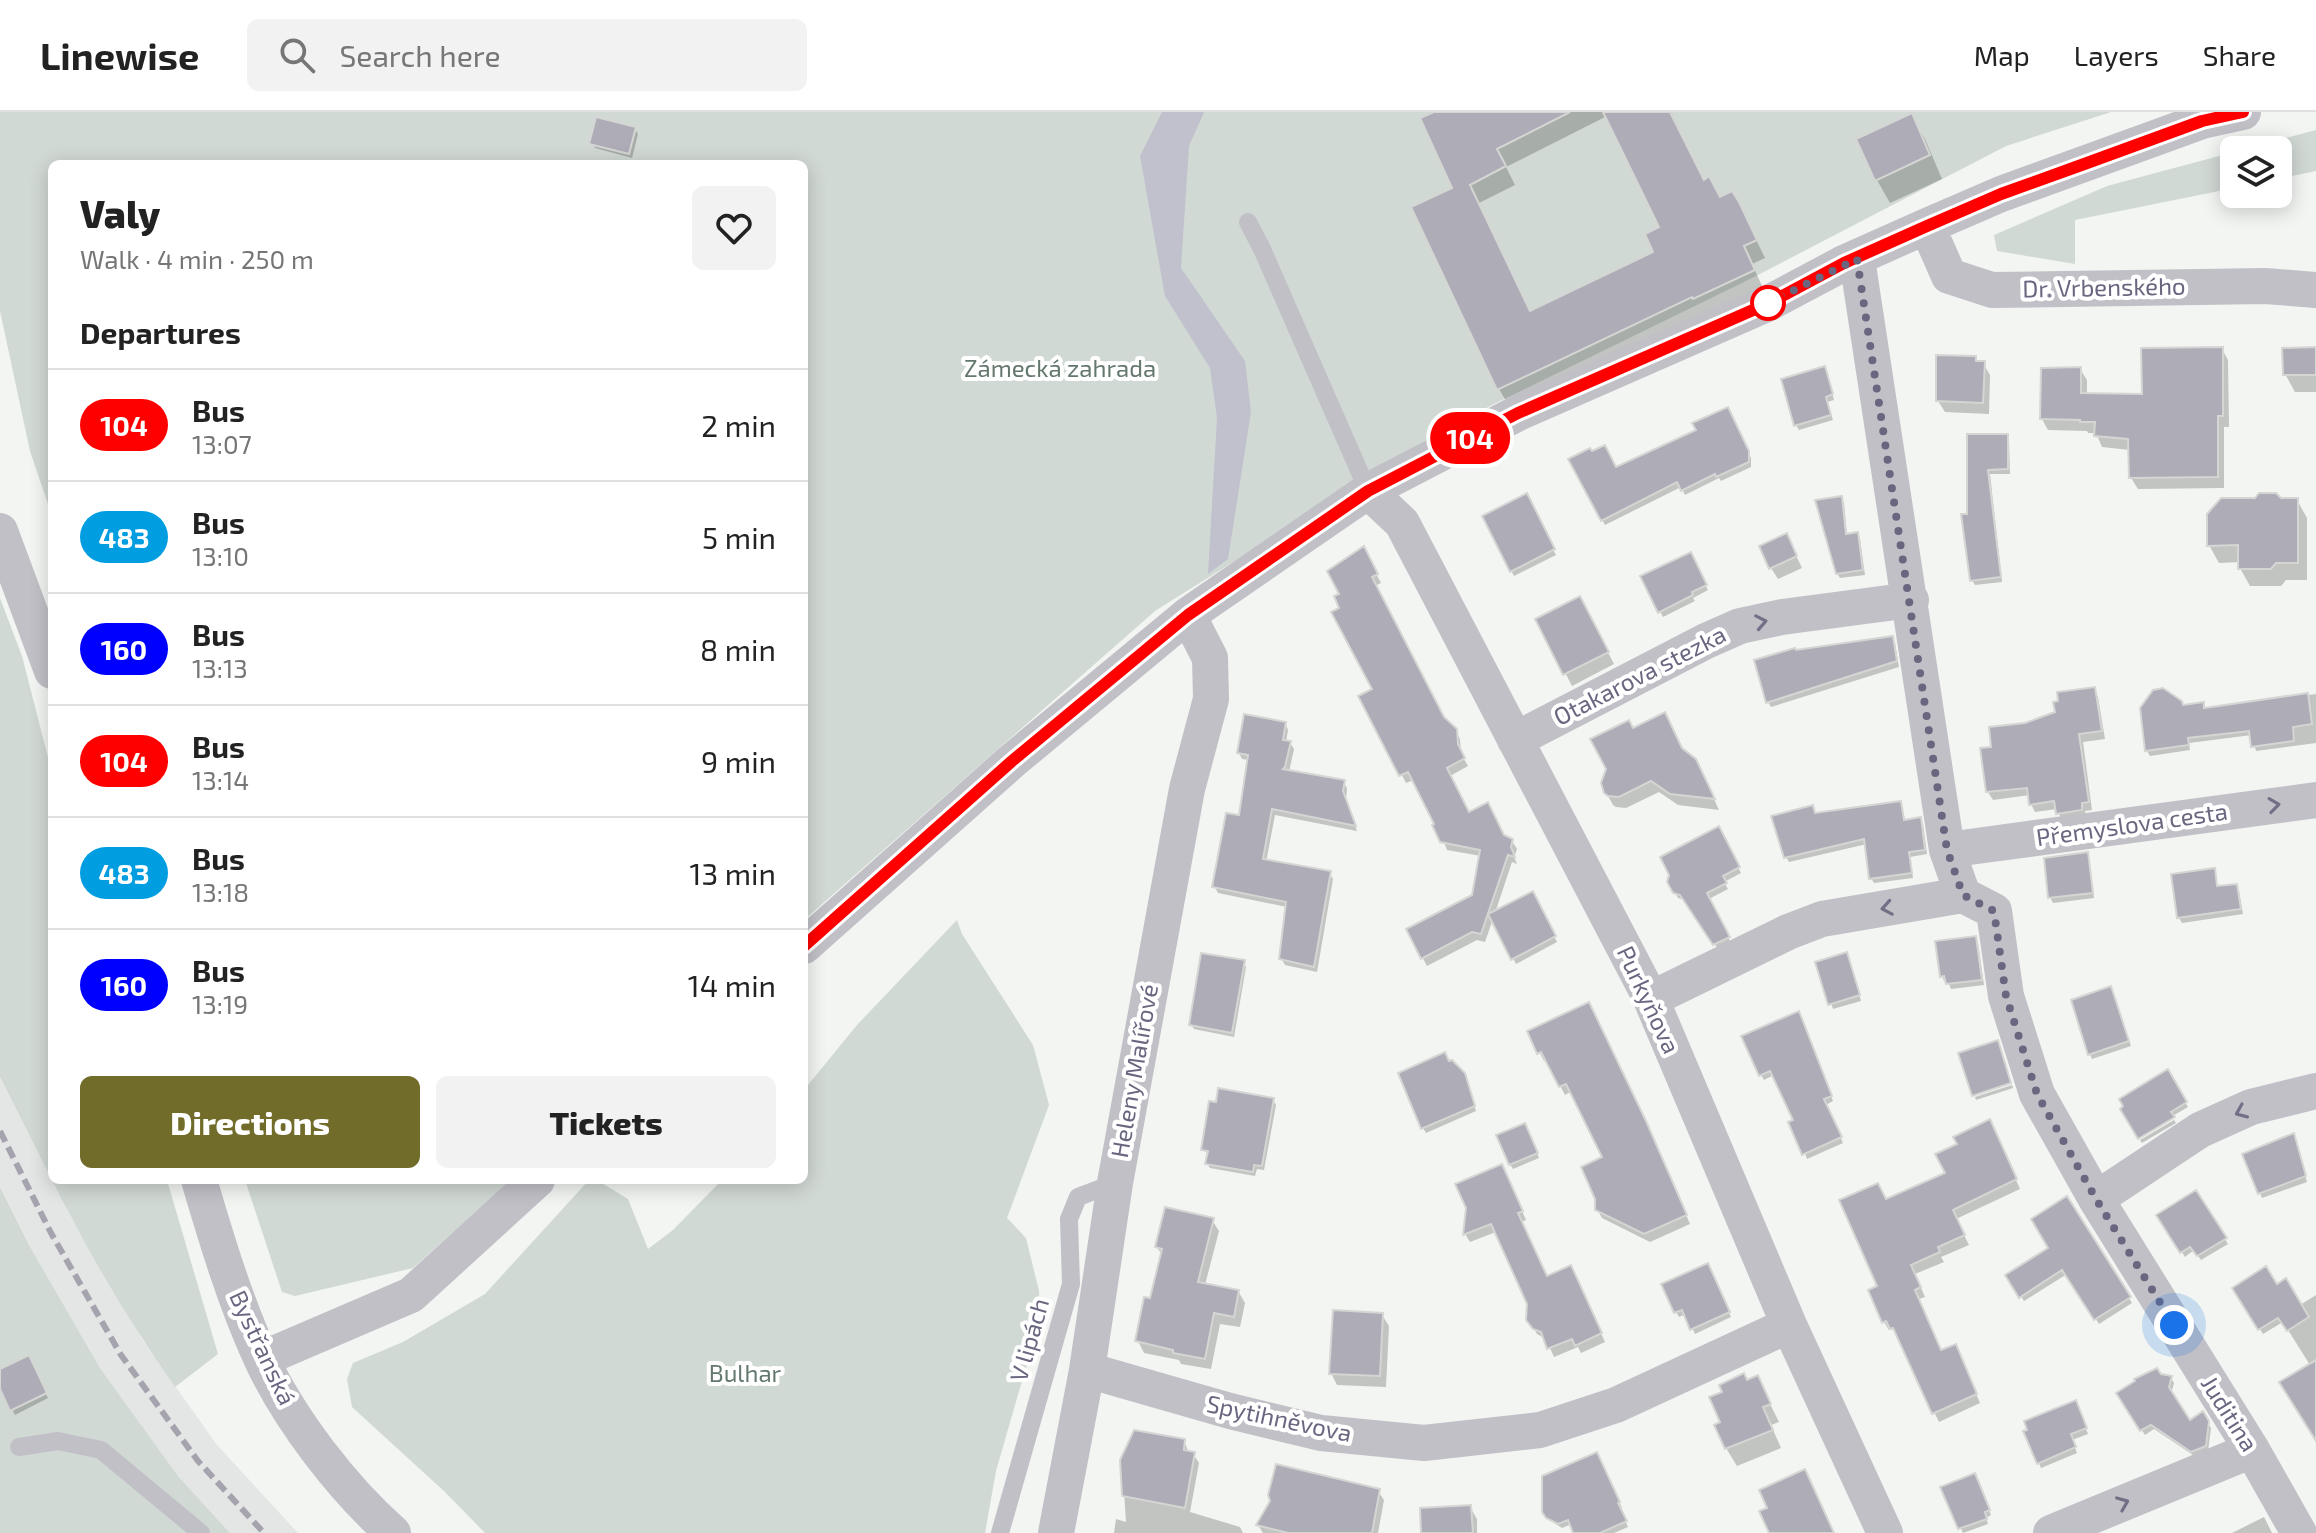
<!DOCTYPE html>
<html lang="en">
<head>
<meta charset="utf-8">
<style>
  body { margin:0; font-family:"Exo 2",sans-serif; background:#f2f2f2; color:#222; height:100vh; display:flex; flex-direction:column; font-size:30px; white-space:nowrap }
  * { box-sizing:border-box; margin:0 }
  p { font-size:26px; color:#767676 }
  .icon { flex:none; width:44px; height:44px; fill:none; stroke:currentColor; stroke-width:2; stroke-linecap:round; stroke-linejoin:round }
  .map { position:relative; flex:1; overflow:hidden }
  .details { position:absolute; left:48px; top:48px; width:760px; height:1024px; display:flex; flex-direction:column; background:#fff; border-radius:12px; box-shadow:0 4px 20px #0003 }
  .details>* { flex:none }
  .badge { padding:0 16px; border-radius:26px; font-size:28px; line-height:52px }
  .buttons { position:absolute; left:2220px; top:24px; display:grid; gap:16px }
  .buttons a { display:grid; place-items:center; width:72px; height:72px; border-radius:12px; background:#fff; box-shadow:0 4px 20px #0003; font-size:40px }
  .you { position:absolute; width:40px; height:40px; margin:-20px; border:6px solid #fff; border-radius:50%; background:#1a73e8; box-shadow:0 0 0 12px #1a73e833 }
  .map>.badge { position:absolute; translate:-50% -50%; box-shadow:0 0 0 4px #fff }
  h2 { padding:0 32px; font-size:30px; line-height:72px }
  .round { display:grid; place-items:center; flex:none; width:84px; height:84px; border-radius:12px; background:#f2f2f2 }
  .headline { display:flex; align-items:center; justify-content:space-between; height:136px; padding:0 32px }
  h1 { font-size:38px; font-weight:800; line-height:60px }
  .primary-button { display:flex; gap:16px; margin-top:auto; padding:16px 32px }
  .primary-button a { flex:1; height:92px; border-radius:12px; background:#726c2a; color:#fff; font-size:32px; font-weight:800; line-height:92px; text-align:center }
  .primary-button a+a { background:#f2f2f2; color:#222 }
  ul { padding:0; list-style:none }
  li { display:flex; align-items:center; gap:24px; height:112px; padding:0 32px; border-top:2px solid #e0e0e0 }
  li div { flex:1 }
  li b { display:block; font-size:30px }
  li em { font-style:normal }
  li .badge { min-width:88px; font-weight:700; text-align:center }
  header { display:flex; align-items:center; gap:48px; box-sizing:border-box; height:112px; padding:0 40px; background:#fff; border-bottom:2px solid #e0e0e0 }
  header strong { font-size:38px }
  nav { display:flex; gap:44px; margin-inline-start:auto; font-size:28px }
  .search { width:560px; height:72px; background:#f2f2f2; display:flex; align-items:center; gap:20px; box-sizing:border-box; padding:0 28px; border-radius:12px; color:#767676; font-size:30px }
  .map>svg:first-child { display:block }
  .built { fill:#e4e5e5 }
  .green { fill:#d1d9d4 }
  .water { fill:#c0c1cc }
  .shadow { fill:#0003; fill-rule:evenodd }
  .building { fill:#adacb7; stroke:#d5d6d4; stroke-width:2 }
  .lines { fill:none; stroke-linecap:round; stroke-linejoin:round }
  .service { stroke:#c1c0c7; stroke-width:18 }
  .minor { stroke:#c1c0c7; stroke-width:36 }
  .rail { stroke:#a5a3ad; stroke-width:6; stroke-dasharray:12 6; stroke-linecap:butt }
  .oneway { stroke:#736f87 }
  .line-casing { stroke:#fff; stroke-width:18 }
  .line { stroke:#f00; stroke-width:12 }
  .walk { stroke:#6a6680; stroke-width:8; stroke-dasharray:0 14.4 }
  .stop-dot { fill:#fff; stroke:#f00; stroke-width:4 }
  .labels { text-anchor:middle; stroke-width:8; stroke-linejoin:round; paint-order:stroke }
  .street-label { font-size:24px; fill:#6a6680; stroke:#fff }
  .park-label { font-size:24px; fill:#65786e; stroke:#fff }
</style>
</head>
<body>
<header>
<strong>Linewise</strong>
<div class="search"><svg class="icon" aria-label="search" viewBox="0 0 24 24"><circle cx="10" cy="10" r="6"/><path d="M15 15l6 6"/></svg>Search here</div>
<nav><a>Map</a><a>Layers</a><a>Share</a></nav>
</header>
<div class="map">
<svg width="2316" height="1421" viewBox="0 0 2316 1421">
  <rect width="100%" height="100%" fill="#f2f5f1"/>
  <path class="built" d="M0 965 73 1109 143 1229 217 1333 298 1421H230L178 1364 100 1256 29 1133 0 1075Z"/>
  <path class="green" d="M0 0H2111L2006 34 1754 165 1490 294 1348 378 1155 499 804 808V52H52V404L30 339 0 199Z
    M2316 18V59L2278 67V38H2241Z
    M2234 40V76L2075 108V152L1997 139 1994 123 2107 74Z
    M0 486 22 544 52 661V1068L0 965Z
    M957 808 962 822 1033 933 1049 993 1007 1106 1026 1126 1039 1179 1040 1212 1024 1262 996 1359 985 1421H485L445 1380 352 1295 347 1267 353 1251 403 1230 485 1182 589 1068H597L628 1087 648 1137 673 1118 722 1068H804V978L857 913Z
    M52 1068H167L218 1242 175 1275C129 1210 88 1140 52 1068Z
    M245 1068H512L413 1156 295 1184 282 1180Z
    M0 1075 29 1133 100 1256 178 1364 230 1421H0Z"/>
  <path class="water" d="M1162 0H1204L1189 34 1181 156 1245 249 1251 300 1228 447 1208 462 1217 306 1210 256 1165 184 1140 44Z"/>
  <path class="shadow" d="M1439 0H1671L1704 70 1720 88 1742 99 1765 146 1752 152 1763 176 1509 294 1499 277ZM1607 4 1661 116 1656 140 1530 201 1479 91 1515 73 1506 55Z
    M1911 3 1925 27 1942 67 1890 91 1877 68Z
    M635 17 638 22 632 46 595 36 592 31Z
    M2222 237 2228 248 2229 315H2224V376L2138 377 2131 366 2130 338 2102 335 2096 321H2088L2087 319 2048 318 2042 307 2080 257 2087 268V283L2144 284Z
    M2316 239V280H2295L2285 262Z
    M1975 246 1978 251H1983L1990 263 1989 302 1945 300 1938 289Z
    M1827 262 1834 288 1827 290 1833 308 1799 318 1796 313Z
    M1730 302 1751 346V355L1721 369 1719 366 1685 383 1681 375 1605 413 1570 348 1615 357Z
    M1969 324H2006L2009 329 2010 362H1990L2002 470 1975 473 1972 468 1969 403Z
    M1526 384 1556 443 1514 464 1484 405Z
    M1841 386 1844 391 1847 424 1857 422 1860 427 1865 463 1840 466 1837 461Z
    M2280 388H2297L2307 406V468H2286L2281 474H2250L2240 456V450L2219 451 2209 433Z
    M1792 435 1802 456 1778 467 1771 456Z
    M1363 437 1381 471 1375 474 1444 608 1455 618 1460 627 1461 642 1468 654 1450 664 1469 702 1512 729 1517 737 1514 745 1517 752 1512 750 1495 801 1532 782 1557 830 1516 852 1493 807 1485 830 1477 828 1427 854 1408 818 1474 785 1481 744 1447 738 1437 712 1414 668 1406 671 1361 585 1375 578 1342 497V483Z
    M1690 443 1708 478 1693 486 1695 489 1663 505 1642 465Z
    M1586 498 1614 552 1572 574 1538 508Z
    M1892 526 1895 531 1899 555 1771 595 1768 590 1756 549 1795 540Z
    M2094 577 2098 585 2105 627 2083 630 2092 698 2085 699 2086 706 2062 709 2057 697 2035 700 2031 692 2030 683 1993 688 1988 680 1994 637 2026 613 2057 601 2060 591Z
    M2316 582V631L2256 639 2252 623 2189 631 2190 638 2150 644 2147 639 2142 597 2202 593 2205 597Z
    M1285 611 1288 618 1286 630 1290 631 1294 637 1289 660 1344 670 1347 677 1346 687 1357 719 1275 703 1266 750 1329 761 1333 767 1317 860 1285 853 1281 846 1287 795 1218 781 1215 775 1241 705 1249 648 1242 647 1239 641Z
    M1682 639 1702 661 1719 698 1678 693 1659 680 1626 696 1616 695 1613 693 1606 680Z
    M1900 691 1906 710 1920 707 1923 712 1927 742 1910 745 1913 766 1874 771 1871 766 1867 732 1789 750 1786 745 1812 695 1816 703Z
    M1718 717 1741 761 1724 770 1728 777 1709 787 1731 831 1718 837 1685 788 1678 786 1669 769Z
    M2087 742 2089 747 2094 786 2053 791 2050 785Z
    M2214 758 2218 776 2236 774 2239 779 2243 802 2182 811 2179 806Z
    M1975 826 1978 831 1984 873 1951 877 1947 868 1944 869 1942 864Z
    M1849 848 1861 889 1833 897 1818 852Z
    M1243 850 1246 855 1234 925 1194 917 1191 912Z
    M2113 882 2131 934 2092 947 2090 942Z
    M1801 906 1833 989 1826 993 1843 1031 1807 1047 1795 1009 1774 963 1764 968 1761 963Z
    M1529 920 1650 1019 1690 1112 1650 1130 1602 1106 1597 1097 1604 1046 1572 979 1565 983 1547 948 1544 949Z
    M1449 951 1467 969 1476 999 1426 1021 1423 1016Z
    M2167 960 2188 995 2138 1024 2126 995Z
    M2012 973 2013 976 1976 988 1975 985Z
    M1273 988 1276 993 1264 1058 1257 1057 1255 1064 1210 1056 1207 1051 1209 1043 1203 1037Z
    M2174 1008 2176 1011 2142 1031 2140 1028Z
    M1528 1018 1539 1046 1513 1057 1510 1052Z
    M1994 1018 2020 1077 1956 1107 1969 1133 1941 1145 1944 1150 1915 1162 1925 1185 1919 1187 1942 1240 1956 1234 1980 1291 1939 1310 1897 1225 1893 1217 1889 1218 1884 1210 1879 1176 1886 1090 1947 1062Z
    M2296 1028 2307 1070 2262 1086 2260 1081Z
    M1506 1063 1526 1108 1521 1110 1547 1166 1575 1164 1605 1230 1581 1241 1578 1235 1554 1245 1546 1227 1537 1222 1531 1212 1530 1192 1496 1120 1470 1130 1465 1122 1468 1096Z
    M2195 1080 2228 1132 2201 1148 2194 1138 2185 1145 2159 1104Z
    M2066 1087 2132 1191 2099 1212 2067 1162 2024 1189 2008 1164 2051 1136Z
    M1212 1108 1219 1119 1205 1173 1238 1179 1245 1191 1240 1215 1220 1212 1211 1257 1181 1252 1179 1248 1144 1241 1138 1229 1151 1188 1163 1145 1157 1135Z
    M1710 1159 1731 1205 1695 1222 1686 1202 1679 1205 1676 1200Z
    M2277 1174 2300 1193 2316 1183V1307L2310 1253 2283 1210 2263 1222 2235 1177Z
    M1382 1203 1389 1214 1386 1275 1337 1273 1331 1261Z
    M28 1246 48 1286 15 1303 0 1272V1259Z
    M2160 1264 2171 1266 2174 1271 2171 1282 2189 1311 2202 1302 2211 1316 2208 1339 2196 1345 2154 1317 2145 1323 2119 1282Z
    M1757 1266 1779 1310 1771 1313 1781 1336 1737 1354 1726 1336 1723 1311 1747 1270Z
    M2078 1296 2088 1322 2072 1328 2077 1341 2041 1356 2026 1320Z
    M1184 1329 1189 1341 1193 1342 1199 1351 1190 1400 1240 1415 1243 1421H1114L1116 1407 1126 1410 1122 1348Z
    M1599 1347 1622 1396 1620 1397 1628 1415 1614 1421H1576L1572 1412 1562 1416 1548 1407Z
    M1977 1368 1991 1403 1986 1406 1988 1412 1963 1421 1943 1376Z
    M1378 1379 1384 1388 1378 1421H1263L1258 1413Z
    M1470 1395 1477 1407V1421H1423Z
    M2264 1405 2272 1421H2232Z"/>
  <path class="building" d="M1434 0H1570L1497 37 1506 54 1470 73 1530 199 1653 140 1645 122 1659 115 1603 0H1670L1704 68 1709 64 1720 85 1732 79 1739 90 1757 128 1744 134 1755 158 1693 187 1692 185 1497 278 1411 95 1452 76 1420 6Z
    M1912 1 1930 43 1875 69 1856 27Z
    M596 5 636 15 629 42 589 32Z
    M2223 235V304H2218V365L2129 366 2128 327 2094 324 2095 310H2080V308L2040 307 2041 256 2081 255V281L2142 282 2141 236Z
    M2316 235V263H2283L2282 236Z
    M1936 243 1976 244V249H1985L1983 291 1936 289Z
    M1825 254 1833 282 1826 285 1831 303 1794 314 1781 267Z
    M1728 295 1749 339V350L1716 365 1715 362 1681 379 1677 370 1601 409 1568 347 1590 336 1592 339 1605 333 1616 355 1696 318 1692 311Z
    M1967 322H2008V357L1988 358 2001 465 1970 469 1961 402H1967Z
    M1527 381 1555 437 1510 460 1482 404Z
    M2259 381H2276L2281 386H2298V451H2276L2271 457H2238V433L2207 434V402L2221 386H2255Z
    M1842 384 1846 422 1858 420 1863 458 1836 462 1815 388Z
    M1787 421 1797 444 1769 457 1759 434Z
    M1364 434 1378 462 1372 465 1444 605 1457 617 1458 632 1465 646 1447 656 1469 700 1488 690 1504 723 1513 727 1511 735 1515 745 1508 743 1481 822 1472 820 1421 847 1406 817 1472 783 1480 738 1440 730 1432 713 1434 712 1408 660 1399 664 1358 584 1372 577 1331 500 1339 496 1334 484 1339 482 1327 459Z
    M1691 440 1707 473 1692 480 1693 483 1658 501 1640 464Z
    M1580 484 1609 540 1563 563 1535 507Z
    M1893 524 1897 549 1766 591 1754 548 1795 536 1796 538Z
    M2095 575 2102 619 2079 622 2089 690 2082 691V698L2056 702 2054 689 2029 693 2027 676 1986 680 1980 636 1991 635 1989 615 2025 611 2055 600 2053 590 2058 589 2057 580Z
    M2163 576 2182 589 2183 593 2204 590V596L2308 581 2312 612 2293 615 2294 629 2251 635 2249 619 2188 626 2189 633 2145 639 2140 596 2153 578Z
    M1665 600 1682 636 1696 647 1715 687 1670 682 1651 669 1619 685 1608 684 1604 681 1601 671 1606 657 1590 627 1629 608 1633 616Z
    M1244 602 1286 610 1283 628 1291 629 1285 655 1283 657 1345 668 1343 679 1356 714 1272 697 1263 747 1331 759 1314 855 1279 847 1286 790 1212 775 1226 701 1239 703 1248 643 1237 641Z
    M1901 689 1904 708 1921 705 1925 738 1909 740 1912 761 1869 767 1864 727 1784 746 1771 704 1813 693 1815 701Z
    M1719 714 1740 755 1723 764 1727 771 1707 781 1730 825 1713 833 1680 783 1673 781 1667 770 1669 763 1660 745Z
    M2088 740 2093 781 2048 786 2044 746Z
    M2215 756 2217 774 2237 772 2241 797 2177 806 2171 762Z
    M1533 779 1556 824 1511 848 1488 802Z
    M1976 824 1982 868 1946 872 1944 864 1940 865 1935 829Z
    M1847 840 1860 883 1828 893 1815 850Z
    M1201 841 1245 848 1232 921 1189 913Z
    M2111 874 2129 929 2088 943 2071 888Z
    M1589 890 1646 1009 1687 1103 1644 1122 1595 1098V1087L1581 1055 1602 1045 1566 972 1559 975 1541 940 1537 942 1527 919Z
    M1799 899 1832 984 1824 987 1842 1025 1802 1043 1788 1010 1793 1008 1770 959 1759 964 1741 924Z
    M1998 928 2011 971 1972 984 1958 941Z
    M1445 940 1449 949 1452 948 1465 961 1475 994 1421 1017 1398 961Z
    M2168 957 2187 990 2171 1000 2175 1005 2138 1027 2120 997 2123 994 2119 987Z
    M1218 976 1274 986 1262 1054 1254 1053 1253 1060 1205 1052 1208 1039 1201 1038 1209 989 1216 990Z
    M1990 1007 2017 1067 1953 1098 1965 1123 1938 1135 1940 1140 1911 1153 1921 1175 1915 1178 1941 1238 1956 1232 1977 1282 1932 1302 1893 1216 1890 1217 1886 1209 1882 1211 1868 1178 1877 1174 1839 1088 1878 1071 1886 1087 1945 1061 1935 1042 1957 1032 1953 1025Z
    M1525 1011 1538 1041 1509 1053 1496 1023Z
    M2294 1021 2306 1064 2258 1082 2242 1042Z
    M1502 1052 1523 1099 1518 1101 1547 1164 1571 1153 1602 1221 1575 1234 1572 1227 1547 1237 1541 1220 1533 1217 1526 1208 1527 1192 1491 1112 1463 1123 1466 1096 1455 1072Z
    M2196 1078 2227 1126 2197 1144 2190 1135 2180 1141 2156 1103Z
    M2067 1084 2131 1185 2094 1208 2062 1158 2019 1186 2005 1163 2048 1136 2031 1107Z
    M1165 1095 1214 1106 1198 1170 1239 1178 1234 1205 1214 1201 1205 1247 1173 1241V1238L1135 1229 1144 1185 1150 1186 1162 1137 1155 1135Z
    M1708 1151 1730 1200 1690 1218 1682 1198 1674 1201 1661 1172Z
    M2266 1154 2277 1172 2286 1166 2309 1205 2287 1219 2278 1206 2258 1218 2232 1176Z
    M1333 1198 1383 1201 1380 1264 1329 1262Z
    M29 1243 47 1281 10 1299 0 1277V1257Z
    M2316 1248V1329L2279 1270Z
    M2157 1256 2161 1262 2172 1264 2169 1275 2190 1308 2203 1299 2209 1309 2206 1334 2191 1340 2151 1313 2140 1319 2116 1281 2135 1269 2134 1267Z
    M1744 1261 1747 1268 1758 1263 1771 1292 1763 1295 1773 1318 1725 1337 1714 1313 1720 1310 1709 1285 1722 1280 1719 1273Z
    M2076 1288 2087 1316 2071 1322 2076 1335 2037 1352 2023 1319 2027 1318 2024 1309Z
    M1134 1318 1185 1327 1184 1338 1195 1340 1185 1396 1122 1384 1120 1348Z
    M1597 1340 1620 1390 1618 1391 1627 1409 1600 1421H1573L1568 1408 1558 1412 1546 1406 1542 1400V1364Z
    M1276 1352 1380 1377 1372 1421H1288L1256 1413 1270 1389 1268 1383Z
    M1805 1357 1834 1421H1769L1759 1399 1767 1396 1759 1378Z
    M1975 1361 1990 1398 1985 1400 1987 1407 1958 1417 1940 1375Z
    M1471 1393 1473 1421H1421L1420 1396Z"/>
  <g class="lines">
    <path class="service" d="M1248 110 1262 137 1368 379
      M19 1335 58 1329 101 1338 201 1421
      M1000 1421 1071 1172 1069 1107 1078 1085 1115 1071"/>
    <path class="minor" d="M1927 114 1949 164 1992 178 2265 174 2316 178
      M1857 147 1947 738 1963 783 1994 799 2006 884 2037 982 2096 1087 2252 1338 2299 1421
      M1368 379 1402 411 1651 887 1789 1213 1885 1421
      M0 419 52 559
      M1515 628 1706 529 1740 514 1782 505 1911 488
      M1947 738 2316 688
      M804 834 1012 649 1188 503 1368 379 1518 301 1769 191 1844 151 1927 114 2001 82 2202 9 2243 0
      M1651 887 1788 820 1822 807 1963 783
      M199 1068C217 1129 235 1189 261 1246 289 1307 343 1377 393 1421
      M2096 1087 2200 1018 2251 995 2316 979
      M262 1247 411 1183 537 1068
      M1087 1258 1230 1299 1321 1321 1424 1331 1540 1318 1616 1293 1789 1213
      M1056 1421 1087 1258 1115 1071 1187 677 1211 587 1210 546 1188 503
      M2051 1421 2252 1338"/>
    <path class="rail" d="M0 1019 51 1121 121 1243 198 1349 264 1421"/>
  </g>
  <defs><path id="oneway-chevron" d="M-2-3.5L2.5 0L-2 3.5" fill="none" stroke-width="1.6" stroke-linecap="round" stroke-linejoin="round" transform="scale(2)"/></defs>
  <g class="oneway">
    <use href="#oneway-chevron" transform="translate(1761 510) rotate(-11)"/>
    <use href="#oneway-chevron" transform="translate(2274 693) rotate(-8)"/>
    <use href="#oneway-chevron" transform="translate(1887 796) rotate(170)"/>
    <use href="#oneway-chevron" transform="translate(2241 1000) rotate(157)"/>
    <use href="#oneway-chevron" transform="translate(2123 1391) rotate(-22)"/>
  </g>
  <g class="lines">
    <defs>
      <path id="line" d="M804 834 1012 649 1188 503 1368 379 1518 301 1769 191 1844 151 1927 114 2001 82 2087 51 2202 9 2243 0"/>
    </defs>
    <use href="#line" class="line-casing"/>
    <use href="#line" class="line"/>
    <path class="walk" d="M1768 191 1857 147 1947 738 1963 783 1994 799 2006 884 2037 982 2096 1087 2174 1213"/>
  </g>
  <circle class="stop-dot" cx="1768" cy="191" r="16"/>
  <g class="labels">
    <g class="street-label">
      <text transform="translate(2104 176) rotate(-1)" y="8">Dr. Vrbenského</text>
      <text transform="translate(1640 564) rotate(-27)" y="8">Otakarova stezka</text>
      <text transform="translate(2132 713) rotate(-8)" y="8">Přemyslova cesta</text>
      <text transform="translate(1648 888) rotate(65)" y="8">Purkyňova</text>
      <text transform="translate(1135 959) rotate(-80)" y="8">Heleny Malířové</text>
      <text transform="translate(1030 1228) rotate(-74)" y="8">V lipách</text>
      <text transform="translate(262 1236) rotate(65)" y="8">Bystřanská</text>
      <text transform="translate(2229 1302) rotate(58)" y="8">Juditina</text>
      <text transform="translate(1279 1307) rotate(12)" y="8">Spytihněvova</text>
    </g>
    <g class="park-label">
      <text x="1060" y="265">Zámecká zahrada</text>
      <text x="745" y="1270">Bulhar</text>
    </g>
  </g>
</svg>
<div class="buttons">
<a><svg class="icon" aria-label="layers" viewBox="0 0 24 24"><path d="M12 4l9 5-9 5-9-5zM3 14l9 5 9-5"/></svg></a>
</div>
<div class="you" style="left:2174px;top:1213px"></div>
<b class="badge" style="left:1470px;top:326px;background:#f00;color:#fff">104</b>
<section class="details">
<div class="headline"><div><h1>Valy</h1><p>Walk · 4 min · 250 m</p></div><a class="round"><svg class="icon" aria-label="heart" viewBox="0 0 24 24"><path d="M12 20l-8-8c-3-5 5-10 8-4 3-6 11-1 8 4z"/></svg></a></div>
<h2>Departures</h2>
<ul>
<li><span class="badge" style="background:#f00;color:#fff">104</span><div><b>Bus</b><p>13:07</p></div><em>2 min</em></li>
<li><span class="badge" style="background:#009ee0;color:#fff">483</span><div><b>Bus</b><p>13:10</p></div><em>5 min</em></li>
<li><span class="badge" style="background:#00f;color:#fff">160</span><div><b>Bus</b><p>13:13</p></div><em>8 min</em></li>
<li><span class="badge" style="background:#f00;color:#fff">104</span><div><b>Bus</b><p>13:14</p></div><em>9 min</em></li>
<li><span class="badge" style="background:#009ee0;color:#fff">483</span><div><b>Bus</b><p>13:18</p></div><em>13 min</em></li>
<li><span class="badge" style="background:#00f;color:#fff">160</span><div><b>Bus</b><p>13:19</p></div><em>14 min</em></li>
</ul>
<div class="primary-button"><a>Directions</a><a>Tickets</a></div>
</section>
</div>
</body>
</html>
